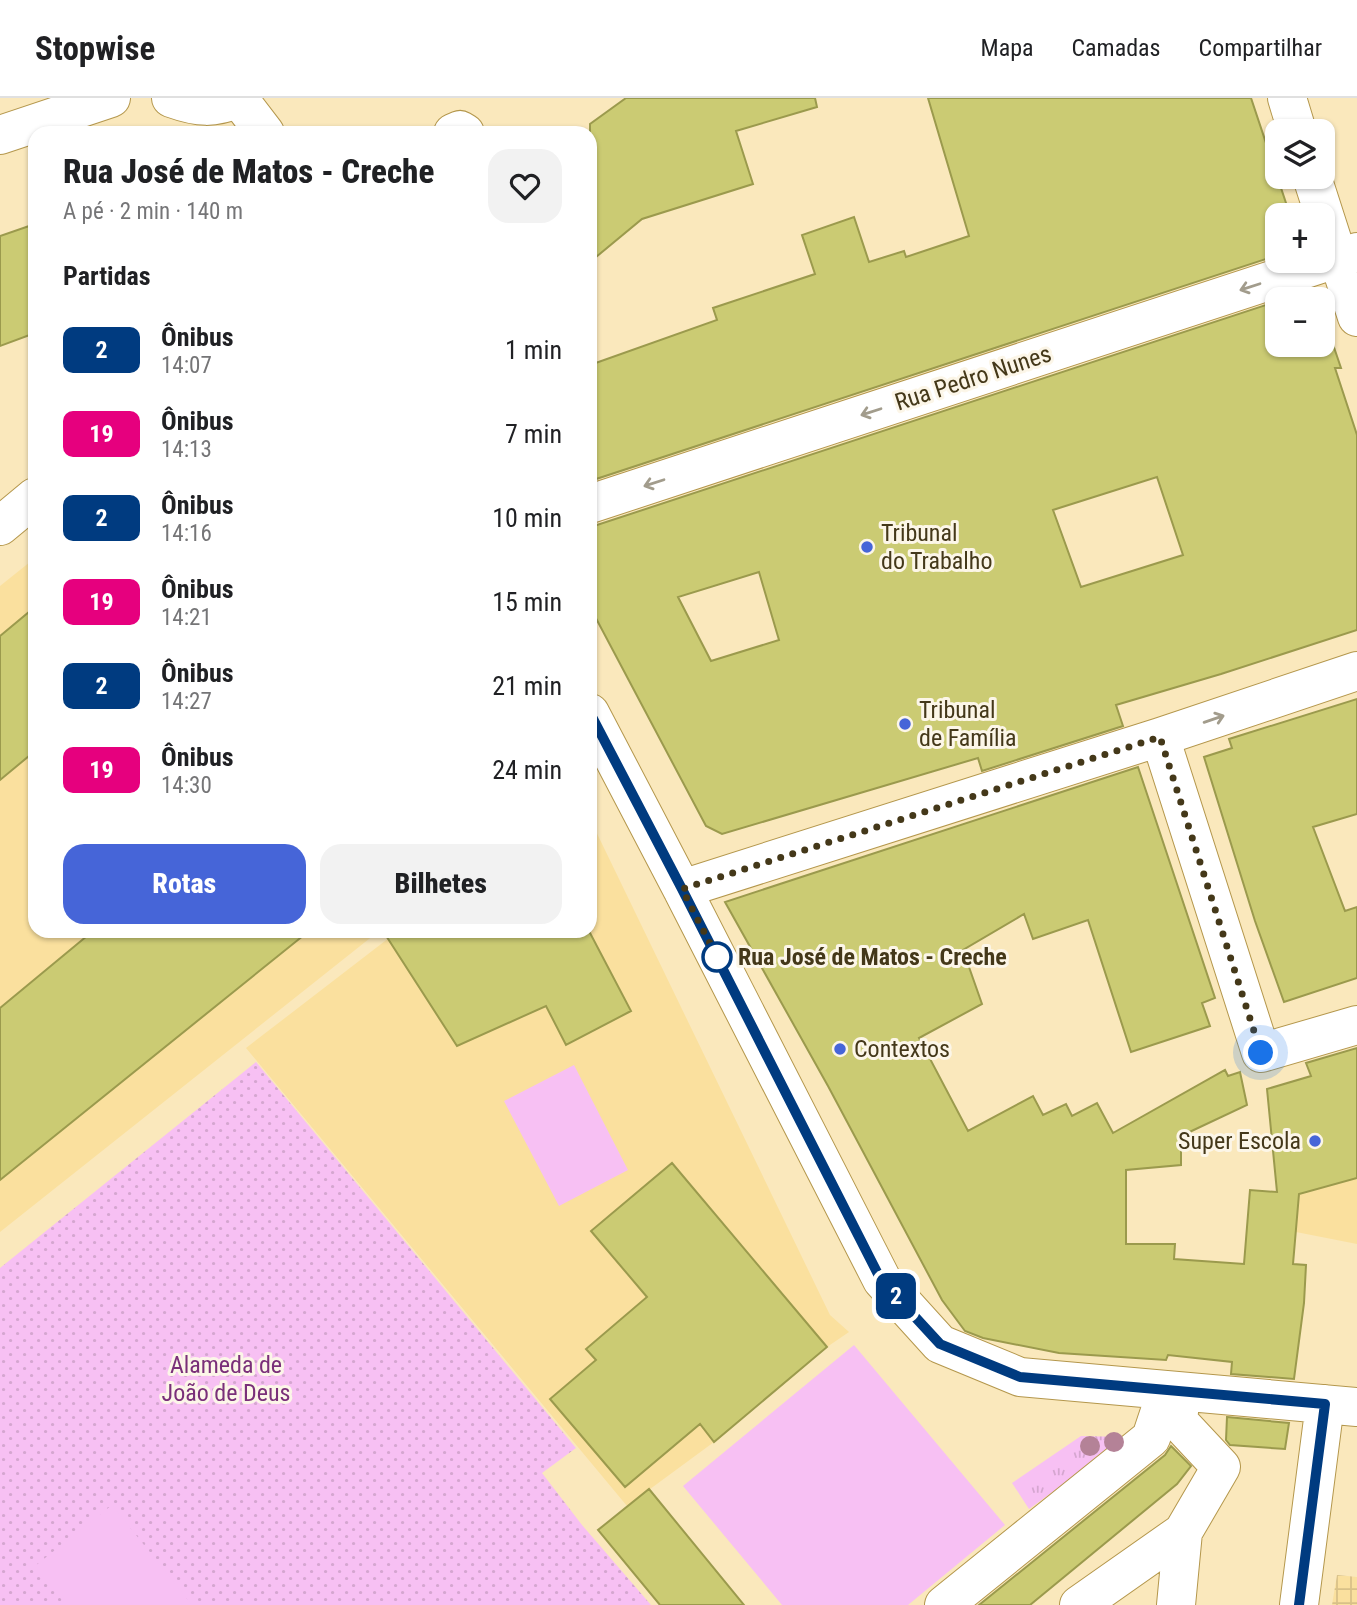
<!DOCTYPE html>
<html lang="pt">
<head>
<meta charset="utf-8">
<style>
  body { margin:0; font-family:"Roboto Condensed",sans-serif; background:#f2f2f2; color:#202124; height:100vh; display:flex; flex-direction:column; font-size:26px; white-space:nowrap }
  * { box-sizing:border-box; margin:0 }
  p { font-size:23px; color:#757577 }
  .icon { flex:none; width:38px; height:38px; fill:none; stroke:currentColor; stroke-width:2; stroke-linecap:round; stroke-linejoin:round }
  .map { position:relative; flex:1; overflow:hidden }
  .panel { position:absolute; left:28px; top:28px; width:569px; height:812px; display:flex; flex-direction:column; background:#fff; border-radius:21px; box-shadow:0 2px 5px #0004 }
  .panel>* { flex:none }
  .badge { padding:0 14px; border-radius:10px; font-size:24px; line-height:46px }
  .tools { position:absolute; left:1265px; top:21px; display:grid; gap:14px }
  .tools a { display:grid; place-items:center; width:70px; height:70px; border-radius:14px; background:#fff; box-shadow:0 2px 5px #0004; font-size:35px }
  .you { position:absolute; width:35px; height:35px; margin:-18px; border:5px solid #fff; border-radius:50%; background:#1a73e8; box-shadow:0 0 0 10px #1a73e833 }
  .map>.badge { position:absolute; translate:-50% -50%; box-shadow:0 0 0 4px #fff }
  h2 { padding:0 35px; font-size:26px; line-height:63px }
  .round { display:grid; place-items:center; flex:none; width:74px; height:74px; border-radius:21px; background:#f2f2f2 }
  .headline { display:flex; align-items:center; justify-content:space-between; height:119px; padding:0 35px }
  h1 { font-size:33px; font-weight:800; line-height:52px }
  .action { display:flex; gap:14px; margin-top:auto; padding:14px 35px }
  .action a { flex:1; height:80px; border-radius:21px; background:#4665d8; color:#fff; font-size:28px; font-weight:800; line-height:80px; text-align:center }
  .action a+a { background:#f2f2f2; color:#202124 }
  ul { padding:0; list-style:none }
  li { display:flex; align-items:center; gap:21px; height:84px; padding:0 35px }
  li div { flex:1 }
  li b { display:block; font-size:26px }
  li em { font-style:normal }
  li .badge { min-width:77px; font-weight:700; text-align:center }
  header { display:flex; align-items:center; gap:42px; box-sizing:border-box; height:98px; padding:0 35px; background:#fff; border-bottom:2px solid #e0e0e0 }
  header strong { font-size:33px }
  nav { display:flex; gap:38px; margin-inline-start:auto; font-size:24px }
  .map>svg:first-child { display:block }
  .built { fill:#fae09e }
  .industrial { fill:url(#industrial-grid) }
  .grass { fill:url(#grass-tufts) }
  .park { fill:url(#park-dots) }
  .pitch { fill:#f7c0f3 }
  .building { fill:#cbcb73; stroke:#9b9a4d; stroke-width:2; fill-rule:evenodd }
  .lines { fill:none; stroke-linecap:round; stroke-linejoin:round }
  .minor-casing { stroke:#b4974c; stroke-width:40 }
  .major-casing { stroke:#b4974c; stroke-width:40 }
  .minor { stroke:#fff; stroke-width:38 }
  .major { stroke:#fff; stroke-width:38 }
  .tree { fill:#b48297 }
  .oneway { stroke:#a29c8c }
  .line-casing { stroke:#fff; stroke-width:16 }
  .line { stroke:#003b80; stroke-width:10 }
  .walk { stroke:#443819; stroke-width:7; stroke-dasharray:0 12.6 }
  .poi-dot { fill:#4665d8; stroke:#fcf6e8; stroke-width:2.5 }
  .stop-dot { fill:#fff; stroke:#003b80; stroke-width:3.5 }
  .labels { text-anchor:middle; stroke-width:6; stroke-linejoin:round; paint-order:stroke }
  .street-label { font-size:24px; fill:#443819; stroke:#fcf6e8 }
  .poi-label { font-size:24px; fill:#443819; stroke:#fcf6e8; text-anchor:start }
  .stop-label { font-size:24px; font-weight:bold; fill:#443819; stroke:#fcf6e8; text-anchor:start }
  .park-label { font-size:24px; fill:#7a2f79; stroke:#fcf6e8 }
</style>
</head>
<body>
<header>
<strong>Stopwise</strong>
<nav><a>Mapa</a><a>Camadas</a><a>Compartilhar</a></nav>
</header>
<div class="map">
<svg width="1357" height="1507" viewBox="0 0 1357 1507">
  <defs>
    <pattern id="industrial-grid" width="8" height="8" patternUnits="userSpaceOnUse" patternTransform="scale(1.75)"><rect width="8" height="8" fill="#fae09e"/><path d="M0 4h8M4 0v8" fill="none" stroke="#d8c188"/></pattern>
    <pattern id="grass-tufts" width="24" height="20" patternUnits="userSpaceOnUse" patternTransform="scale(1.75)"><rect width="24" height="20" fill="#f7c0f3"/><path d="M3 7l-1-3M5 7V3M7 7l1-3M15 17l-1-3M17 17v-4M19 17l1-3" fill="none" stroke="#d5a6d0"/></pattern>
    <pattern id="park-dots" width="8" height="8" patternUnits="userSpaceOnUse" patternTransform="scale(1.75)"><rect width="8" height="8" fill="#f7c0f3"/><path d="M2 2h.1M6 6h.1" fill="none" stroke="#d5a6d0" stroke-width="1.8" stroke-linecap="round"/></pattern>
  </defs>
  <rect width="100%" height="100%" fill="#fae8bc"/>
  <path class="built" d="M35 460V833H379L0 1134V488Z
    M590 721 830 1217 849 1234 827 1249 714 1344 627 1408 246 950 398 833H590Z
    M1357 965V1146L1296 1134 1299 1096 1277 1094 1267 991Z"/>
  <path class="industrial" d="M1337 1477 1357 1479V1507H1332Z"/>
  <path class="grass" d="M1081 1338 1129 1339 1029 1411 1012 1385Z"/>
  <path class="park" d="M256 964 576 1350 542 1375 582 1427 651 1507H0V1170Z"/>
  <path class="pitch" d="M574 967 628 1072 559 1108 504 1003Z
    M854 1247 1005 1427 908 1507H782L683 1388Z
    M112 1407 192 1507H66L35 1468Z"/>
  <path class="building" d="M626 0H815L817 9 736 33 753 86 642 121 590 164V26Z
    M928 0H1251L1290 117H1278V157L590 383V267L717 222 713 210 815 176 802 137 854 119 869 164 904 153 906 159 969 138Z
    M35 126V235L0 248V138Z
    M1314 191 1317 201H1283Z
    M1278 203V247H1323V217L1341 270H1335L1357 337V532L1221 576 1116 607 1123 628 982 673 978 660 722 736 706 728 590 509V427H597ZM1157 379 1183 457 1081 489 1053 412ZM759 474 779 542 711 563 678 499Z
    M35 509V653L0 682V538Z
    M1357 601V716L1313 729 1345 813 1357 809V880L1284 904 1255 823 1204 659 1232 650 1229 641Z
    M1138 669 1215 900 1202 905 1210 928 1131 954 1088 822 1033 841 1024 816 963 852 982 906 919 940 968 1033 1033 998 1043 1017 1066 1006 1072 1018 1097 1005 1113 1035 1225 972 1228 978 1240 974 1247 1007 1181 1038V1067L1126 1072V1146H1175L1174 1161 1244 1166 1250 1092 1277 1094 1267 991 1311 978 1306 965 1357 950V1080L1299 1096 1293 1166 1306 1167 1304 1205 1294 1281 1231 1276 1232 1264 1168 1257 1166 1262 1059 1255 983 1240 965 1233 942 1202 828 988 725 804Z
    M93 833H309L0 1082V910Z
    M383 833H589L631 913 566 947 546 908 457 948Z
    M672 1065 827 1249 714 1344 700 1326 625 1389 550 1301 596 1262 586 1251 647 1199 591 1133Z
    M1227 1319 1289 1325 1285 1351 1230 1347 1226 1342Z
    M1171 1348 1191 1368 1177 1386 1030 1507H979L1165 1357Z
    M649 1391 744 1507H660L598 1432Z"/>
  <g class="lines">
    <defs>
      <path id="minor" d="M1287 0 1297 33
        M239 1 265 35
        M453 35 460 32 465 35
        M1312 79 1357 219
        M590 406 1357 154
        M0 428 35 399
        M590 615 682 791 882 1182 940 1246 1020 1279 1357 1309
        M1160 639 1261 955 1357 927
        M682 791 1160 639 1357 573
        M944 1507 1151 1340 1167 1292
        M1079 1507 1183 1434 1221 1369 1178 1323 1181 1294
        M1176 1507 1183 1434
        M1299 1507 1325 1306"/>
      <path id="major" d="M171 0C199 10 213 11 240 0
        M0 37 111 0"/>
    </defs>
    <use href="#minor" class="minor-casing"/>
    <use href="#major" class="major-casing"/>
    <use href="#minor" class="minor"/>
    <use href="#major" class="major"/>
  </g>
  <g class="tree">
    <circle cx="1114" cy="1344" r="10"/>
    <circle cx="1090" cy="1348" r="10"/>
  </g>
  <defs><path id="oneway-shaft" d="M-6 0H5M1.5-3L5.5 0L1.5 3" fill="none" stroke-width="1.6" stroke-linecap="round" stroke-linejoin="round" transform="scale(1.75)"/></defs>
  <g class="oneway">
    <use href="#oneway-shaft" transform="translate(1250 189) rotate(162)"/>
    <use href="#oneway-shaft" transform="translate(871 314) rotate(162)"/>
    <use href="#oneway-shaft" transform="translate(654 385) rotate(162)"/>
    <use href="#oneway-shaft" transform="translate(1214 621) rotate(-19)"/>
  </g>
  <g class="lines">
    <defs>
      <path id="line" d="M590 615 682 791 881 1182 940 1246 1020 1279 1325 1306 1299 1507"/>
    </defs>
    <use href="#line" class="line-casing"/>
    <use href="#line" class="line"/>
    <path class="walk" d="M717 859 719 863 682 791 1160 639 1261 955"/>
  </g>
  <g class="poi-dot">
    <circle cx="867" cy="449" r="7"/>
    <circle cx="905" cy="626" r="7"/>
    <circle cx="840" cy="951" r="7"/>
    <circle cx="1315" cy="1043" r="7"/>
  </g>
  <circle class="stop-dot" cx="717" cy="859" r="14"/>
  <g class="labels">
    <g class="street-label">
      <text transform="translate(973 280) rotate(-18)" y="8">Rua Pedro Nunes</text>
    </g>
    <g class="poi-label">
      <text x="881" y="443">Tribunal<tspan x="881" dy="28">do Trabalho</tspan></text>
      <text x="919" y="620">Tribunal<tspan x="919" dy="28">de Família</tspan></text>
      <text x="854" y="959">Contextos</text>
      <text x="1301" y="1051" text-anchor="end">Super Escola</text>
    </g>
    <g class="stop-label">
      <text x="738" y="867">Rua José de Matos - Creche</text>
    </g>
    <g class="park-label">
      <text x="226" y="1275">Alameda de<tspan x="226" dy="28">João de Deus</tspan></text>
    </g>
  </g>
</svg>
<div class="tools">
<a><svg class="icon" aria-label="layers" viewBox="0 0 24 24"><path d="M12 4l9 5-9 5-9-5zM3 14l9 5 9-5"/></svg></a>
<a>+</a>
<a>−</a>
</div>
<div class="you" style="left:1261px;top:955px"></div>
<b class="badge" style="left:896px;top:1198px;background:#003b80;color:#fff">2</b>
<section class="panel">
<div class="headline"><div><h1>Rua José de Matos - Creche</h1><p>A pé · 2 min · 140 m</p></div><a class="round"><svg class="icon" aria-label="heart" viewBox="0 0 24 24"><path d="M12 20l-8-8c-3-5 5-10 8-4 3-6 11-1 8 4z"/></svg></a></div>
<h2>Partidas</h2>
<ul>
<li><span class="badge" style="background:#003b80;color:#fff">2</span><div><b>Ônibus</b><p>14:07</p></div><em>1 min</em></li>
<li><span class="badge" style="background:#e6007e;color:#fff">19</span><div><b>Ônibus</b><p>14:13</p></div><em>7 min</em></li>
<li><span class="badge" style="background:#003b80;color:#fff">2</span><div><b>Ônibus</b><p>14:16</p></div><em>10 min</em></li>
<li><span class="badge" style="background:#e6007e;color:#fff">19</span><div><b>Ônibus</b><p>14:21</p></div><em>15 min</em></li>
<li><span class="badge" style="background:#003b80;color:#fff">2</span><div><b>Ônibus</b><p>14:27</p></div><em>21 min</em></li>
<li><span class="badge" style="background:#e6007e;color:#fff">19</span><div><b>Ônibus</b><p>14:30</p></div><em>24 min</em></li>
</ul>
<div class="action"><a>Rotas</a><a>Bilhetes</a></div>
</section>
</div>
</body>
</html>
